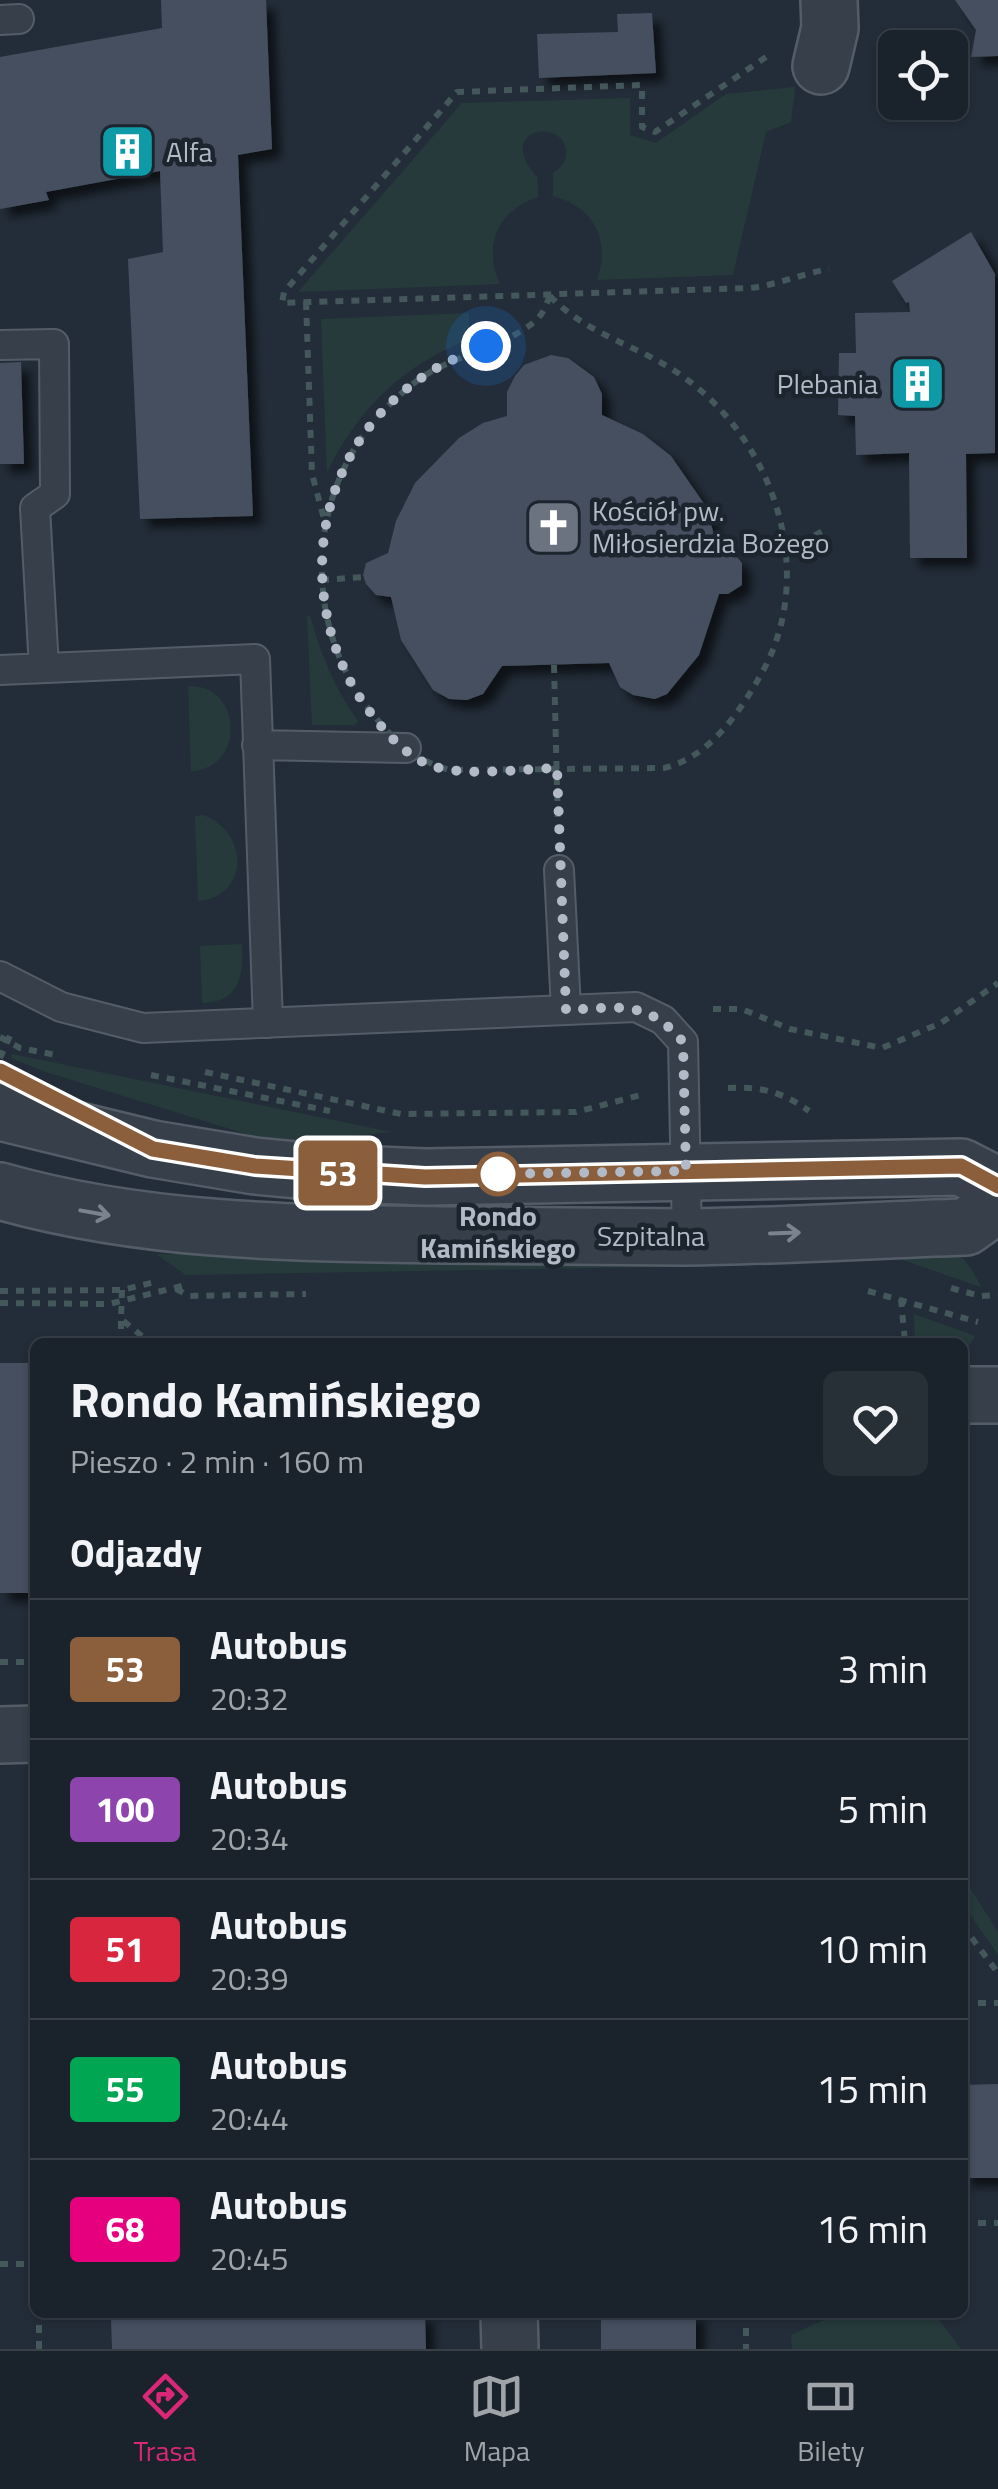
<!DOCTYPE html>
<html lang="pl">
<head>
<meta charset="utf-8">
<style>
  body { margin:0; font-family:"Titillium Web",sans-serif; background:#272f37; color:#f1f3f6; height:100vh; display:flex; flex-direction:column; font-size:38px; white-space:nowrap }
  * { box-sizing:border-box; margin:0 }
  p { font-size:32px; color:#9fa4a9 }
  .icon { flex:none; width:55px; height:55px; fill:none; stroke:currentColor; stroke-width:2; stroke-linecap:round; stroke-linejoin:round }
  .map { position:relative; flex:1; overflow:hidden }
  .side { position:absolute; left:30px; top:1338px; width:938px; height:980px; display:flex; flex-direction:column; background:#1a222b; border-radius:15px; box-shadow:0 2px 8px #0004,0 0 0 2px #383f47 }
  .side>* { flex:none }
  .badge { padding:0 20px; border-radius:8px; font-size:35px; line-height:65px }
  .tools { position:absolute; left:878px; top:30px; display:grid; gap:20px }
  .tools a { display:grid; place-items:center; width:90px; height:90px; border-radius:15px; background:#1a222b; box-shadow:0 2px 8px #0004,0 0 0 2px #383f47; font-size:50px }
  .you { position:absolute; width:50px; height:50px; margin:-25px; border:8px solid #fff; border-radius:50%; background:#1a73e8; box-shadow:0 0 0 15px #1a73e833 }
  .map>.badge { position:absolute; translate:-50% -50%; box-shadow:0 0 0 5px #fff }
  h2 { padding:0 40px; font-size:38px; line-height:90px }
  .round { display:grid; place-items:center; flex:none; width:105px; height:105px; border-radius:15px; background:#272f37 }
  .overview { display:flex; align-items:center; justify-content:space-between; height:170px; padding:0 40px }
  h1 { font-size:48px; font-weight:700; line-height:75px }
  ul { padding:0; list-style:none }
  li { display:flex; align-items:center; gap:30px; height:140px; padding:0 40px; border-top:2px solid #383f47 }
  li div { flex:1 }
  li b { display:block; font-size:38px }
  li em { font-style:normal }
  li .badge { min-width:110px; font-weight:700; text-align:center }
  .dock { display:flex; justify-content:space-around; align-items:center; height:140px; border-top:2px solid #383f47; background:#1a222b; font-size:28px; color:#9fa4a9 }
  .dock a { display:grid; justify-items:center; gap:5px }
  .dock .selected { color:#db2777 }
  .map>svg:first-child { display:block }
  .green { fill:#263a3b }
  .building { fill:#44505e; filter:url(#shadow) }
  .lines { fill:none; stroke-linecap:round; stroke-linejoin:round }
  .service-casing { stroke:#545d67; stroke-width:32 }
  .minor-casing { stroke:#545d67; stroke-width:60 }
  .tertiary-casing { stroke:#545d67; stroke-width:60 }
  .path { stroke:#44575a; stroke-width:6; stroke-dasharray:8 8; stroke-linecap:butt }
  .service { stroke:#363f4a; stroke-width:28 }
  .minor { stroke:#363f4a; stroke-width:55 }
  .tertiary { stroke:#363f4a; stroke-width:55 }
  .oneway { stroke:#7a838e }
  .line-casing { stroke:#fff; stroke-width:22 }
  .line { stroke:#8b5e3c; stroke-width:15 }
  .walk { stroke:#b1bac6; stroke-width:10; stroke-dasharray:0 18 }
  .stop-dot { fill:#fff; stroke:#8b5e3c; stroke-width:5 }
  .labels { text-anchor:middle; stroke-width:9; stroke-linejoin:round; paint-order:stroke }
  .poi-label { font-size:28px; fill:#b1bac6; stroke:#1c242e; text-anchor:start }
  .stop-label { font-size:28px; font-weight:bold; fill:#b1bac6; stroke:#1c242e }
  .street-label { font-size:28px; fill:#b1bac6; stroke:#1c242e }
</style>
</head>
<body>
<div class="map">
<svg width="998" height="2349" viewBox="0 0 998 2349">
  <defs>
    <filter id="shadow"><feDropShadow dx="9" dy="9" stdDeviation="5" flood-color="#0009"/></filter>
  </defs>
  <rect width="100%" height="100%" fill="#232d39"/>
  <path class="green" d="M795 87 791 122 766 132 733 275 597 280C611 240 594 207 553 196V173C561 168 566 162 566 153 567 117 492 127 537 177L538 197C498 210 482 245 500 284L298 292 462 103 630 98V135L656 143 726 94Z
    M469 313 470 339C404 364 358 409 327 472L321 319Z
    M307 616H310C321 654 334 688 358 721L355 725H312Z
    M188 686C243 684 246 769 191 771Z
    M203 815C249 831 250 897 198 901L195 816Z
    M242 944C243 976 240 1002 202 1003L200 946Z
    M12 1054 392 1132 275 1143 46 1072 11 1058Z
    M859 1245C879 1245 926 1240 943 1245 960 1250 974 1271 981 1287Z
    M795 1248 771 1265 186 1275 156 1254Z
    M914 1314 975 1336 963 1356 962 1342H915Z
    M963 1877 998 1932V1955L963 1904Z
    M839 2313H934L961 2349H792L791 2335Z"/>
  <path class="building" d="M161 0H266L272 149 238 155 253 516 140 519 128 259 163 252 160 171 46 192 49 200 0 209V57L162 28Z
    M955 0H998V56L971 57 976 30Z
    M652 13 656 73 539 78 537 34 618 32 617 14Z
    M971 232 995 274V453L966 454 967 558H910L909 453 856 455 855 416 838 415 839 353H856L855 313 910 312 909 302 906 303 892 281Z
    M551 355 568 358 594 377 602 394V415L643 434 671 456 705 505 719 550 736 556 742 563V585L728 594H719L699 655 667 694 655 699 633 695 620 687 609 663 502 666 483 694 467 700 449 699 433 690 401 640 391 597 376 595 366 584 363 575 366 563 388 553 396 521 415 483 459 438 483 423 507 416V392L515 376 524 365Z
    M21 362 24 464H0V363Z
    M0 1363H35V1593H0Z
    M998 2084V2178H962V2085Z
    M601 2312H696V2349H601Z
    M425 2314 426 2349H112L111 2319Z"/>
  <g class="lines">
    <defs>
      <path id="service" d="M0 20 19 19
        M0 345 54 344 55 494 35 508 44 668
        M0 670 255 659 268 1023
        M257 745 406 748
        M559 870 566 1010
        M0 976 61 1007 143 1028 636 1007 663 1020 683 1042 687 1237"/>
      <path id="minor" d="M821 66 830 28 829 0
        M962 1395H998
        M0 1735 35 1734
        M509 2312 510 2349"/>
      <path id="tertiary" d="M0 1112 153 1149 255 1166 328 1173 425 1177 961 1167 998 1186
        M0 1191C147 1233 300 1233 451 1235 529 1235 608 1237 686 1237 780 1236 873 1230 966 1227L998 1204"/>
    </defs>
    <use href="#service" class="service-casing"/>
    <use href="#minor" class="minor-casing"/>
    <use href="#tertiary" class="tertiary-casing"/>
    <path class="path" d="M766 57 655 132 642 127V85L457 92 284 292 282 303 750 288C777 285 801 274 829 269
      M550 296C588 336 642 346 685 378 773 442 817 569 764 669 742 709 711 757 664 768L449 770C418 761 396 743 376 718 311 640 303 526 360 440 376 416 400 392 424 376 454 356 519 341 539 317 544 312 547 302 550 296Z
      M306 302 312 474 324 519
      M784 544 810 538 828 528
      M321 580 364 577
      M554 665 558 829
      M713 1009H742L790 1029 882 1048 941 1023 998 983
      M0 1037 20 1048 56 1055
      M0 1058 13 1029
      M205 1072 401 1114 576 1112 641 1095
      M151 1075 330 1111
      M728 1088C760 1086 783 1092 809 1111
      M951 1288 980 1296 998 1295
      M176 1289 190 1296 306 1294
      M122 1290 121 1319 149 1342
      M0 1291 122 1290 155 1282
      M868 1291 978 1322
      M901 1299 905 1342
      M0 1303 109 1304 186 1285
      M121 1321V1342
      M0 1662H35
      M962 1925 998 1973
      M962 2003H998
      M962 2223H998
      M0 2264H35
      M746 2312V2349
      M39 2349V2312"/>
    <use href="#service" class="service"/>
    <use href="#minor" class="minor"/>
    <use href="#tertiary" class="tertiary"/>
  </g>
  <defs><path id="oneway-shaft" d="M-6 0H5M1.5-3L5.5 0L1.5 3" fill="none" stroke-width="1.6" stroke-linecap="round" stroke-linejoin="round" transform="scale(2.5)"/></defs>
  <g class="oneway">
    <use href="#oneway-shaft" transform="translate(95 1213) rotate(10)"/>
    <use href="#oneway-shaft" transform="translate(785 1233) rotate(-2)"/>
  </g>
  <g class="lines">
    <defs>
      <path id="line" d="M0 1071 153 1149 255 1166 425 1177 961 1166 998 1186"/>
    </defs>
    <use href="#line" class="line-casing"/>
    <use href="#line" class="line"/>
    <path class="walk" d="M486 346C465 354 442 363 424 376 322 444 295 575 350 681 365 709 397 751 427 764 461 778 520 769 557 768L566 1010C617 1008 646 998 683 1042L686 1171 498 1174"/>
  </g>
  <defs>
    <symbol id="building-square" viewBox="-11 -11 22 22"><rect x="-9" y="-9" width="18" height="18" rx="4" fill="#0f9aa8" stroke="#1c242e"/><path d="M-4-6H4V6H1V3H-1V6H-4ZM-2.5-4.3h1.7v1.8h-1.7ZM.8-4.3h1.7v1.8H.8ZM-2.5-1h1.7V.8h-1.7ZM.8-1h1.7V.8H.8Z" fill="#fff"/></symbol>
    <symbol id="church-square" viewBox="-11 -11 22 22"><rect x="-9" y="-9" width="18" height="18" rx="4" fill="#6b7280" stroke="#1c242e"/><path d="M-1.2-6h2.4v3.5h3.3v2.4h-3.3V6h-2.4V-.1h-3.3v-2.4h3.3Z" fill="#fff"/></symbol>
  </defs>
  <g fill-rule="evenodd">
    <use href="#building-square" x="96" y="120" width="63" height="63"/>
    <use href="#building-square" x="886" y="352" width="63" height="63"/>
    <use href="#church-square" x="522" y="496" width="63" height="63"/>
  </g>
  <circle class="stop-dot" cx="498" cy="1174" r="20"/>
  <g class="labels">
    <g class="poi-label">
      <text x="166" y="162">Alfa</text>
      <text x="878" y="394" text-anchor="end">Plebania</text>
      <text x="592" y="521">Kościół pw.<tspan x="592" dy="32">Miłosierdzia Bożego</tspan></text>
    </g>
    <g class="stop-label">
      <text x="498" y="1226">Rondo<tspan x="498" dy="32">Kamińskiego</tspan></text>
    </g>
    <g class="street-label">
      <text x="651" y="1246">Szpitalna</text>
    </g>
  </g>
</svg>
<div class="tools">
<a><svg class="icon" aria-label="locate" viewBox="0 0 24 24"><circle cx="12" cy="12" r="6"/><path d="M12 2v4M12 18v4M2 12h4M18 12h4"/></svg></a>
</div>
<div class="you" style="left:486px;top:346px"></div>
<b class="badge" style="left:338px;top:1173px;background:#8b5e3c;color:#fff">53</b>
<section class="side">
<div class="overview"><div><h1>Rondo Kamińskiego</h1><p>Pieszo · 2 min · 160 m</p></div><a class="round"><svg class="icon" aria-label="heart" viewBox="0 0 24 24"><path d="M12 20l-8-8c-3-5 5-10 8-4 3-6 11-1 8 4z"/></svg></a></div>
<h2>Odjazdy</h2>
<ul>
<li><span class="badge" style="background:#8b5e3c;color:#fff">53</span><div><b>Autobus</b><p>20:32</p></div><em>3 min</em></li>
<li><span class="badge" style="background:#8e44ad;color:#fff">100</span><div><b>Autobus</b><p>20:34</p></div><em>5 min</em></li>
<li><span class="badge" style="background:#d7263d;color:#fff">51</span><div><b>Autobus</b><p>20:39</p></div><em>10 min</em></li>
<li><span class="badge" style="background:#00a651;color:#fff">55</span><div><b>Autobus</b><p>20:44</p></div><em>15 min</em></li>
<li><span class="badge" style="background:#e6007e;color:#fff">68</span><div><b>Autobus</b><p>20:45</p></div><em>16 min</em></li>
</ul>
</section>
</div>
<nav class="dock">
<a class="selected"><svg class="icon" aria-label="directions" viewBox="0 0 24 24"><path d="M12 3l9 9-9 9-9-9zM9 14v-3h6M13 9l2 2-2 2"/></svg>Trasa</a>
<a><svg class="icon" aria-label="map" viewBox="0 0 24 24"><path d="M3 6l6-2 6 2 6-2v14l-6 2-6-2-6 2zM9 4v14M15 6v14"/></svg>Mapa</a>
<a><svg class="icon" aria-label="tickets" viewBox="0 0 24 24"><path d="M3 7h18v10H3zM15 7v10"/></svg>Bilety</a>
</nav>
</body>
</html>
